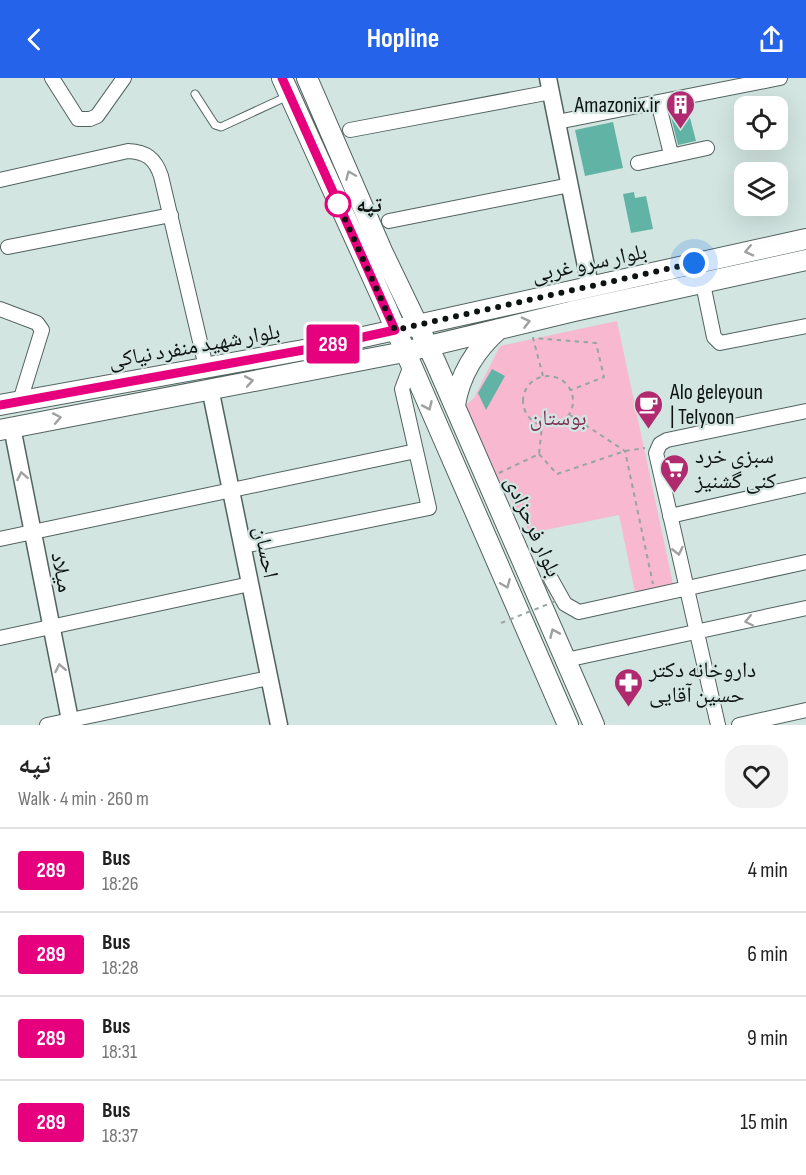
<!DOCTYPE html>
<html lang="en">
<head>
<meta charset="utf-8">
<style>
  body { margin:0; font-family:"Sofia Sans Condensed","Noto Naskh Arabic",sans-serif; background:#f2f2f2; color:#222; height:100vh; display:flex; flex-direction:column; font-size:22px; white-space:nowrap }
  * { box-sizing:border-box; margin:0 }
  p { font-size:20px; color:#767676 }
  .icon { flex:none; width:33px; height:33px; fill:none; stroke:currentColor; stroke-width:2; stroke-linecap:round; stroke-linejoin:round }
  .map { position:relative; height:647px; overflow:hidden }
  .drawer { display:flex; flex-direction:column; background:#fff; flex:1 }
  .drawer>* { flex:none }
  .badge { padding:0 12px; border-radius:4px; font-size:21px; line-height:39px }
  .controls { position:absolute; left:734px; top:18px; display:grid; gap:12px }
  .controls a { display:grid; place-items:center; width:54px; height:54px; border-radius:12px; background:#fff; box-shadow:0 6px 24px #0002; font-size:30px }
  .you { position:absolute; width:30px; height:30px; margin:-15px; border:4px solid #fff; border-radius:50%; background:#1a73e8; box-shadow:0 0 0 9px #1a73e833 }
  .map>.badge { position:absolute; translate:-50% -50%; box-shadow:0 0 0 3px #fff }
  .round { display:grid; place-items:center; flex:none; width:63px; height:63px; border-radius:18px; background:#f2f2f2 }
  .overview { display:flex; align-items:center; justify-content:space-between; height:102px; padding:0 18px }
  h1 { font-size:28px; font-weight:700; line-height:45px }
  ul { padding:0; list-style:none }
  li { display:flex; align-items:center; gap:18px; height:84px; padding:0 18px; border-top:2px solid #e0e0e0 }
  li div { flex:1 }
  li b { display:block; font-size:22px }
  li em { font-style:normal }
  li .badge { min-width:66px; font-weight:700; text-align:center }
  header { display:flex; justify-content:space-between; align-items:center; height:78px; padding:0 18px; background:#2563eb; color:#fff; font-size:27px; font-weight:700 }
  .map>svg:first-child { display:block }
  .green { fill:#f7b8d0 }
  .building { fill:#61b4a5 }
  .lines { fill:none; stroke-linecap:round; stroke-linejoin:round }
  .service-casing { stroke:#52635f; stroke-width:9 }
  .minor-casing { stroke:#52635f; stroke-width:16 }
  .tertiary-casing { stroke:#52635f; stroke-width:19 }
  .secondary-casing { stroke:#52635f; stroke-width:22 }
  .path { stroke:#96a5a2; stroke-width:2; stroke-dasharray:4.5 4.5; stroke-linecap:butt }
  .service { stroke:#fff; stroke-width:7 }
  .minor { stroke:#fff; stroke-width:14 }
  .tertiary { stroke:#fff; stroke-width:16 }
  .secondary { stroke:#fff; stroke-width:20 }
  .path-bridge { stroke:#96a5a2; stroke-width:2; stroke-dasharray:4.5 4.5; stroke-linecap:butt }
  .oneway { stroke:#9ea1a0 }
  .line-casing { stroke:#fff; stroke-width:14 }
  .line { stroke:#e6007e; stroke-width:9 }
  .walk { stroke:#0c1311; stroke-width:6; stroke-dasharray:0 10.8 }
  .stop-dot { fill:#fff; stroke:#e6007e; stroke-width:3 }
  .labels { text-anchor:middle; stroke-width:4.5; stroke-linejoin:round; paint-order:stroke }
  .poi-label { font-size:22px; fill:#0c1311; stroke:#d2e5e1; text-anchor:start }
  .stop-label { font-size:22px; font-weight:bold; fill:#0c1311; stroke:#d2e5e1; text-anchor:start }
  .street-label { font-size:22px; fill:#0c1311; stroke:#d2e5e1 }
  .park-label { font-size:22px; fill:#813357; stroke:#d2e5e1 }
</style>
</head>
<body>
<header><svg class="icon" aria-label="back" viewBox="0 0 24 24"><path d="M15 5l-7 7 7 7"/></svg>Hopline<svg class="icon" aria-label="share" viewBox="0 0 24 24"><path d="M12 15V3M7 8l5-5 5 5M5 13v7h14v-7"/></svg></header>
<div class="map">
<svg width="806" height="647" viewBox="0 0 806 647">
  <rect width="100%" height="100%" fill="#d2e5e1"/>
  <path class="green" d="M617 243 673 506 635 514 619 437 530 455 496 396 466 327 474 320 500 268Z"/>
  <path class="building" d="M688 32 696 63 678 67 670 35Z
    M613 44 623 90 585 98 575 52Z
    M634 114 635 120 646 118 653 151 631 155 623 116Z
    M492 291 505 298 486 332 478 315Z"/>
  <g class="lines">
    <defs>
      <path id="service" d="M195 16 215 47 221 49 288 18"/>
      <path id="minor" d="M52 0 78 41H90L97 38 124 0
        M658 24 671 76
        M557 44 780 0
        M350 52 551 14
        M638 85 707 70
        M0 102 128 73C146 74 155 80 161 98L206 289
        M389 143 570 107
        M8 169 171 137
        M703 206 714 259 720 265 806 248
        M0 231 37 245 42 252 20 323
        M670 438 806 407
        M0 461 416 373
        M243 468 429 430 402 311 410 290
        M551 501 565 526 579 534 806 484
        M0 560 250 506
        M566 582 806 530
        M47 647 269 600
        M718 647 656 375 660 366 667 362 806 333
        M739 647 806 632"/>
      <path id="tertiary" d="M548 0 590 208
        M210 310 279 647
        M12 349 71 647"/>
      <path id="secondary" d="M282 0 386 229 568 647
        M307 0 382 173 435 283 594 647
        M0 327 309 271 806 161
        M455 327C460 296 476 271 499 251
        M0 352 404 274 574 233 806 182"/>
    </defs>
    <use href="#service" class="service-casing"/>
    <use href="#minor" class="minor-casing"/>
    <use href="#tertiary" class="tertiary-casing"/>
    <use href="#secondary" class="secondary-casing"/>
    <path class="path" d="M523 323a25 25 0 1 1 50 0a25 25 0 1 1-50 0Z
      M543 298 533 260 596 265 604 299 571 312
      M570 337 625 373 653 506
      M539 376 557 396 625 373 645 370
      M499 395 539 376 542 348"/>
    <use href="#service" class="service"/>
    <use href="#minor" class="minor"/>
    <use href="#tertiary" class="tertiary"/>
    <use href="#secondary" class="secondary"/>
    <path class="path-bridge" d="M501 545 556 523"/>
  </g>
  <defs><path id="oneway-chevron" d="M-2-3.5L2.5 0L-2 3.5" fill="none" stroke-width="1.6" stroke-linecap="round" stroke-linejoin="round" transform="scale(1.5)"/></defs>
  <g class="oneway">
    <use href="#oneway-chevron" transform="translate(350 97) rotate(-113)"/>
    <use href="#oneway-chevron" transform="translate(749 173) rotate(167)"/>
    <use href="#oneway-chevron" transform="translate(526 244) rotate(-14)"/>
    <use href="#oneway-chevron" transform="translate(249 303) rotate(-10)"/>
    <use href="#oneway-chevron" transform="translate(428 328) rotate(66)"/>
    <use href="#oneway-chevron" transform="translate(57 340) rotate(-11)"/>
    <use href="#oneway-chevron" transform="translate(22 398) rotate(-101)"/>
    <use href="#oneway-chevron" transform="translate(678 473) rotate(77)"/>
    <use href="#oneway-chevron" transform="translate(506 506) rotate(67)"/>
    <use href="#oneway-chevron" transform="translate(749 543) rotate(168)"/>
    <use href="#oneway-chevron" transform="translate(554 555) rotate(-114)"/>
    <use href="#oneway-chevron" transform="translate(60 590) rotate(-101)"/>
  </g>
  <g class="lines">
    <defs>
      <path id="line" d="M0 327 309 271 395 252 282 0"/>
    </defs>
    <use href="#line" class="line-casing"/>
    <use href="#line" class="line"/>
    <path class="walk" d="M338 126 335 119 395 252 694 185"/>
  </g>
  <defs>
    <symbol id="building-pin" viewBox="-11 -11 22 30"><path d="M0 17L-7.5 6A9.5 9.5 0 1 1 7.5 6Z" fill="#b02a6f" stroke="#d2e5e1"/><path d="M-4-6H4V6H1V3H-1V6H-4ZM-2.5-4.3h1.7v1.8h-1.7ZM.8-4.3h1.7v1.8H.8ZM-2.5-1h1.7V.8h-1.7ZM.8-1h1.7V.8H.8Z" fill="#fff"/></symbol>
    <symbol id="cafe-pin" viewBox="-11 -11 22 30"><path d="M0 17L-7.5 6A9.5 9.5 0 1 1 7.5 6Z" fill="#b02a6f" stroke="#d2e5e1"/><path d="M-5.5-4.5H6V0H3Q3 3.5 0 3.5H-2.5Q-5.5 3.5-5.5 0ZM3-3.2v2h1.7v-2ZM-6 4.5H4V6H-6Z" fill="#fff"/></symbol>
    <symbol id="supermarket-pin" viewBox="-11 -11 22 30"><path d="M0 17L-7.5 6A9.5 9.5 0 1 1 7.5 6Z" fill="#b02a6f" stroke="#d2e5e1"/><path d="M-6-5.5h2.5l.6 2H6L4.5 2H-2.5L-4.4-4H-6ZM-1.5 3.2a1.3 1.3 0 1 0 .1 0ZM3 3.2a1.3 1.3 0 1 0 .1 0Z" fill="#fff"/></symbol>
    <symbol id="pharmacy-pin" viewBox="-11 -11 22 30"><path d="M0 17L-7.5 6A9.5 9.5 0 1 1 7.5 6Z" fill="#b02a6f" stroke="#d2e5e1"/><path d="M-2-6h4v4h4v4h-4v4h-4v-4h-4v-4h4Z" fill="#fff"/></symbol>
  </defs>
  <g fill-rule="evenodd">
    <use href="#building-pin" x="664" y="10" width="33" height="45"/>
    <use href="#cafe-pin" x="632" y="310" width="33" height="45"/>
    <use href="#supermarket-pin" x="658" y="374" width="33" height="45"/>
    <use href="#pharmacy-pin" x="612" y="588" width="33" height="45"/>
  </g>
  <circle class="stop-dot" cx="338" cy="126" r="12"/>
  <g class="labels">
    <g class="poi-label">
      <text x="660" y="34" text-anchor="end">Amazonix.ir</text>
      <text x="670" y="321">Alo geleyoun<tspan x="670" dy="25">| Telyoon</tspan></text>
      <text x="695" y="385">سبزی خرد<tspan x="695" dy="25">کنی گشنیز</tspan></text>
      <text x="649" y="599">داروخانه دکتر<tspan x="649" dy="25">حسین آقایی</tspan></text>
    </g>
    <g class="stop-label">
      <text x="356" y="134">تپه</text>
    </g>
    <g class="street-label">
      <text transform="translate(589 184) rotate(-12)" y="8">بلوار سرو غربی</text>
      <text transform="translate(194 267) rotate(-10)" y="8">بلوار شهید منفرد نیاکی</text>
      <text transform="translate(534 448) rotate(66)" y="8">بلوار فرحزادی</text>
      <text transform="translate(267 474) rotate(79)" y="8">احسان</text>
      <text transform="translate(63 494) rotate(79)" y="8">میلاد</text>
    </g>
    <g class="park-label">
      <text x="558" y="347">بوستان</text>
    </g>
  </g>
</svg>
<div class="controls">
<a><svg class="icon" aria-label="locate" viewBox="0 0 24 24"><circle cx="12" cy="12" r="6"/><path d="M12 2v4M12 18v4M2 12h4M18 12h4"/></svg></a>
<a><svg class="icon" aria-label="layers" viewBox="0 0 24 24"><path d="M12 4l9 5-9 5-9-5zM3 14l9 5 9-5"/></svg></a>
</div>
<div class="you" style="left:694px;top:185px"></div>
<b class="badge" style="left:333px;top:266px;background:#e6007e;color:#fff">289</b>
</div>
<section class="drawer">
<div class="overview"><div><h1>تپه</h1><p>Walk · 4 min · 260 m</p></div><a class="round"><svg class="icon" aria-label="heart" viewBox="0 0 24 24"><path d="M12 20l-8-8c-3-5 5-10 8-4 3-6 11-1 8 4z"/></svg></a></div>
<ul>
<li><span class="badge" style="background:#e6007e;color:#fff">289</span><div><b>Bus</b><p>18:26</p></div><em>4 min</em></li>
<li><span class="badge" style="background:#e6007e;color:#fff">289</span><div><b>Bus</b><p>18:28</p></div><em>6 min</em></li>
<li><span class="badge" style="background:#e6007e;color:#fff">289</span><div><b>Bus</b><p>18:31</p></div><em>9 min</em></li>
<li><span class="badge" style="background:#e6007e;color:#fff">289</span><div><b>Bus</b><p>18:37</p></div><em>15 min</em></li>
</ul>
</section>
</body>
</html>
